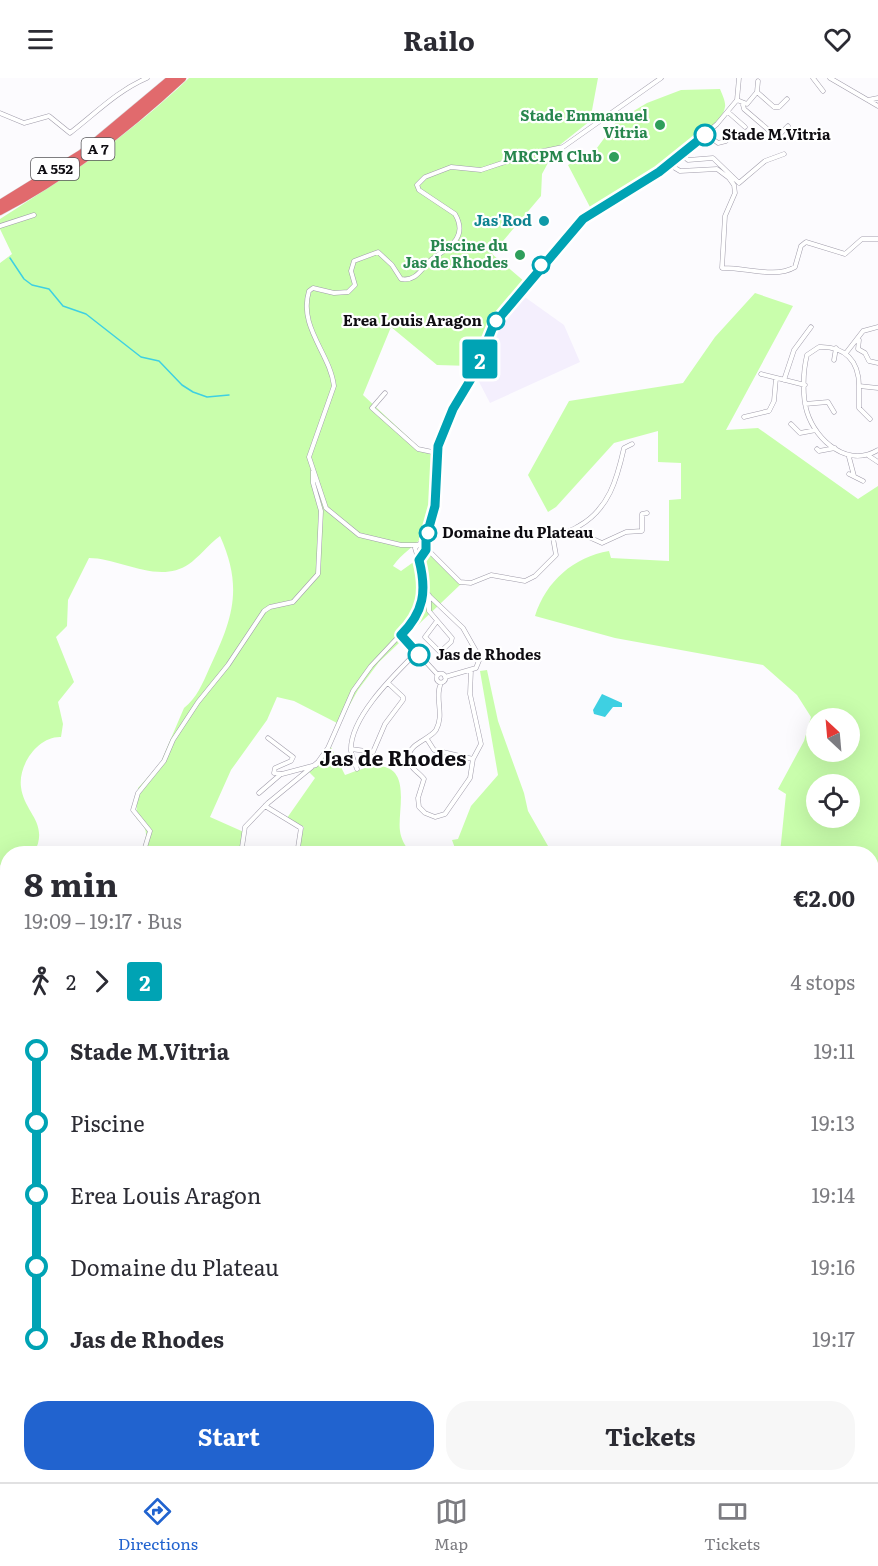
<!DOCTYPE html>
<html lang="en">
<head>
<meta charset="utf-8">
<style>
  body { margin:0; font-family:Literata,serif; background:#f7f7f7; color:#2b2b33; height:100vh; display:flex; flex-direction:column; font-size:22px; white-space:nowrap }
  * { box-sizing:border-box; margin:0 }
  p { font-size:20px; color:#7c7c81 }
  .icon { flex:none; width:33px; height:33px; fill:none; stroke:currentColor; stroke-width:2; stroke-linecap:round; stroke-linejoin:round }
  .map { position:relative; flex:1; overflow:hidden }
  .panel { position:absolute; left:0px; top:768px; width:879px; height:636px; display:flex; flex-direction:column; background:#fff; border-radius:24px 24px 0 0; box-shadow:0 6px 24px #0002 }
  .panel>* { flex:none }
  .badge { padding:0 12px; border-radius:4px; font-size:21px; line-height:39px }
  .needle { width:39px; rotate:334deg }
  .buttons { position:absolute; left:806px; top:630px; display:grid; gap:12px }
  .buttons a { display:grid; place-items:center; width:54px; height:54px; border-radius:50%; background:#fff; box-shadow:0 6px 24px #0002; font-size:30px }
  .map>.badge { position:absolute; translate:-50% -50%; box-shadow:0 0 0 3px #fff }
  .legs { display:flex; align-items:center; gap:9px; height:66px; padding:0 24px; font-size:20px }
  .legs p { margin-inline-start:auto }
  .summary { display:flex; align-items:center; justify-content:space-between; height:102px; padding:0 24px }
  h1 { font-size:33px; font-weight:700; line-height:45px }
  .action { display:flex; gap:12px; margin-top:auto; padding:12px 24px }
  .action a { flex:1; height:69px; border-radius:24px; background:#2163cf; color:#fff; font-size:24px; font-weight:700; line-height:69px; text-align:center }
  .action a+a { background:#f7f7f7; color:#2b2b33 }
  ul { padding:0 24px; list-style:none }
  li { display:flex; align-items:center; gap:21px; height:72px; font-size:22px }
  li i { display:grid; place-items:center; width:9px; height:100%; margin:0 8px; background:currentColor }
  li i::after { content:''; width:15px; height:15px; margin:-8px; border:4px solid; border-radius:50%; background:#fff }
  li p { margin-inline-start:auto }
  li:first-child i { background:linear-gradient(#0000 50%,currentColor 0) }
  li:last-child i { background:linear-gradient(currentColor 50%,#0000 0) }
  header { display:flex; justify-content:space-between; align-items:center; height:78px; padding:0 24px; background:#fff; font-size:27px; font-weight:700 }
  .dock { display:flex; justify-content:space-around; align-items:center; height:84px; border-top:2px solid #e1e1e2; background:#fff; font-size:16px; color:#7c7c81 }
  .dock a { display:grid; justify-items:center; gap:3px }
  .dock .active { color:#2163cf }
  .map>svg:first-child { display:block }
  .built { fill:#f4effd }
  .green { fill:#c9feac; fill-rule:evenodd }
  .water { fill:#3ed0e2 }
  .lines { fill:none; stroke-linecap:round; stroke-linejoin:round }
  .stream { stroke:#3ed0e2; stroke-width:1.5 }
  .minor-casing { stroke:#a09caa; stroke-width:5 }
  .highway-casing { stroke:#d8d8d9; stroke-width:9 }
  .minor { stroke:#fff; stroke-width:4 }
  .highway { stroke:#e16a6d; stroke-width:8 }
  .line-1-casing { stroke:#fff; stroke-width:14 }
  .line-1 { stroke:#00a3b4; stroke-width:9 }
  .leisure-dot { fill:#2e9e5b; stroke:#fff; stroke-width:2 }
  .stop-1-dot { fill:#fff; stroke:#00a3b4; stroke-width:3 }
  .culture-dot { fill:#0f9aa8; stroke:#fff; stroke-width:2 }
  .labels { text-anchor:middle; stroke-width:4.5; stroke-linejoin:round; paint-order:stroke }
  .shield { fill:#fff; stroke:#565558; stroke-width:1.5 }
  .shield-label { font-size:14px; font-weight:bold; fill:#0e0c11 }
  .leisure-label { font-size:15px; font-weight:bold; fill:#27864d; stroke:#fff; text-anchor:end }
  .stop-label { font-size:15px; font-weight:bold; fill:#0e0c11; stroke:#fff; text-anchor:start }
  .culture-label { font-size:15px; font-weight:bold; fill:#0d838f; stroke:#fff; text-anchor:end }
  .district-label { font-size:21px; font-weight:bold; fill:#0e0c11; stroke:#fff }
</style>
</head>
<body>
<header><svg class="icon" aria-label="menu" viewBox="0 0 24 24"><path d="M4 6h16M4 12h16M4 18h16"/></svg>Railo<svg class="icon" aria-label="heart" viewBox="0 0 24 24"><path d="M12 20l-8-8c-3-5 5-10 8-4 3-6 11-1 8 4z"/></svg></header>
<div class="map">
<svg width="878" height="1404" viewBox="0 0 878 1404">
  <rect width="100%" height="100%" fill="#fcfbfe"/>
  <path class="built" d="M522 217 564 247 580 284 490 325 476 298 498 277 494 247Z"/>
  <path class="green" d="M189 0H598L590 43 556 70 542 96 541 118 492 176 525 204 487 247 471 288 437 287 391 249 363 317 422 372 432 376C431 401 438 438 422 459 413 470 402 475 393 488L401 493 429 473 461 506 379 584 358 612 339 646 294 623 277 619 267 642 231 692 210 739 246 755 243 775H141C146 759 151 753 136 740L138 710 160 686 184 630C196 621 203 605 209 591 232 542 244 511 220 458 208 467 198 480 189 486 159 507 120 480 89 480L68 522 67 548 56 559 74 604 58 624 63 646 61 659C38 658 18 687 21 709 24 735 50 745 34 775L8 776 7 791 0 787V185L12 176 0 151V141C70 96 128 58 189 0Z
    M720 11C722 16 726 24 725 29 723 41 706 57 695 59 690 76 610 120 591 131L568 87 594 74 617 43 647 25 681 12Z
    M755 215 793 228 726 352 758 350 858 421 878 408V958L872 949V776L780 775 786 716 778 711 804 663 811 639 797 617 763 587 615 560 535 538C546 503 574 479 609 473L611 480 669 483V422L681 421V385L658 384V353L614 365 556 429 548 434 528 397 569 323 683 305 715 259ZM816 640H849V674H816ZM816 706H849V740H816Z
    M487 592 498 643 524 715 528 733 552 775H447L456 773 452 762 458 761 471 728 498 697 480 593Z
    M330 667 345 697C354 694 367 688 376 688 413 687 397 734 400 753 401 761 405 768 410 774L429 769 431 775H297L304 749 287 740 315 700 308 693Z
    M0 813 8 816V1266H0Z
    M878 1019V1154L872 1150V1023Z
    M872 1214 878 1220V1404H509L515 1396H872Z
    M59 1396H231L234 1404H49Z"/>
  <path class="water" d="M602 616 622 625V629H613L605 639 594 636 593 632Z"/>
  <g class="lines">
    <path class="stream" d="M10 180 24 201 32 207 49 211 63 228 86 236 141 279 159 283 182 307 193 314 207 319 229 317
      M636 1396 640 1404"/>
    <defs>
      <path id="minor" d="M813 0 823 13
        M830 0 878 28
        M757 14 774 29H779L787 21
        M737 22 747 26 757 14 758 3
        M868 22 878 20
        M743 27 744 31 772 55 780 56 788 48
        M728 34 745 49
        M0 35 24 45 49 38 70 55C96 35 117 13 147 0
        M706 56 718 65 726 63
        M683 78 688 82 713 80 739 105 765 83 784 76
        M670 87 680 93 717 91 729 100 734 107 735 115 725 138 722 190C745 189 775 201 795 189L801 168 806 164 845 176 862 161H878
        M0 148 34 137
        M859 262 858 271 865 275 869 283 878 285
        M846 275 863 253 878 249
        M834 282 836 270
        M761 296 805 307
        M784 302 794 272 811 249
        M859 308V330L870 341
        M878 310 859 308C859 283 845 268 819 269L807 277C803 293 802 318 807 334 816 363 848 390 878 372
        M385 315 372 330 418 371 437 375
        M805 326 828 324 834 334
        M744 339 769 333 774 323 776 300
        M791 346 800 355 816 352
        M817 371 819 373 835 370
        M869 378 878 384
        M849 379 854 398
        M849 396 863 403
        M577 449 582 456 602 465 626 454 642 453V436L647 435
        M417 467H401L359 457 326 430 309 379 334 308C330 275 298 249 309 213L313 210 334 215 348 214 355 207 351 193 354 183 378 174 392 187 401 201C417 204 422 189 432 181 448 170 469 160 455 136L419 112 417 107 425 99 451 89 481 92 529 76 563 69 661 0
        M426 470 460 504 471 505 491 497 525 503 535 498 556 477 553 460C561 455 571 453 579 448 609 431 617 401 624 370L632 366
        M419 482 426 473 427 460 435 428 438 368 453 331 474 295 494 246 583 141 670 87 717 46 737 22 739 0
        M424 513 463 550 480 580 476 590 445 599
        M429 517V533L452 560 451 564 440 574 425 559 437 543
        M401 557 438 597
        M436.5 600a4.5 4.5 0 1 1 9 0a4.5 4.5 0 1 1-9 0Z
        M441 605C434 620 445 636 436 652 429 662 410 665 409 678 407 689 419 694 424 701L418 720 419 729 425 735 435 739 445 736 470 700 473 681 481 666 470 616 471 592
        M268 660 293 679 291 683 275 690 274 695 282 696 316 687
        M427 661 434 672 473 681
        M351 671 373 674 385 646 403 622V619L388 605
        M357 691C355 685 352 679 351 673 349 640 395 596 417 574
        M259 715 281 696
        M265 728 301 750 297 776
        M143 776 150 753 133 732 138 715 164 683 173 662 198 624 228 587 264 533 270 529 293 524 318 496 321 433 313 405V393
        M241 776 245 749 268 725 318 684 328 670 353 613 371 588 417 539C429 516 422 493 415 470L425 461
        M0 1387 8 1386
        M107 1396 111 1404"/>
      <path id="highway" d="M0 126 81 76 172 0
        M0 133C67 98 127 51 182 0
        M0 796 8 800
        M0 804 8 808
        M872 1193 878 1200
        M872 1203 878 1210"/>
    </defs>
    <use href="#minor" class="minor-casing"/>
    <use href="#highway" class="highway-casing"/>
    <use href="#minor" class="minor"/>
    <use href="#highway" class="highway"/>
  </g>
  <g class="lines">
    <defs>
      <path id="line-1" d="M419 577 401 557C424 534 427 513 419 482L426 472V460L435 428 438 368 453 331 474 296 494 246 583 141 659 94 705 57"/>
    </defs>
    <use href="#line-1" class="line-1-casing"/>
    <use href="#line-1" class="line-1"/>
  </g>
  <g class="leisure-dot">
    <circle cx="660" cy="47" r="6"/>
    <circle cx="614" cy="79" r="6"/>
    <circle cx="520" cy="177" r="6"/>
  </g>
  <g class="stop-1-dot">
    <circle cx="705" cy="57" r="10"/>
    <circle cx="541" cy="187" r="8"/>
    <circle cx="496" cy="243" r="8"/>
    <circle cx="428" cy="455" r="8"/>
    <circle cx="419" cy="577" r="10"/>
  </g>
  <circle class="culture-dot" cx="544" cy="143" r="6"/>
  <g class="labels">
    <g class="shield">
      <rect x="81.5" y="60" width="33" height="22" rx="4.5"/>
      <rect x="31" y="80" width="48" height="22" rx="4.5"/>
    </g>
    <g class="shield-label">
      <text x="98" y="76">A 7</text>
      <text x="55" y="96">A 552</text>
    </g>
    <g class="leisure-label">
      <text x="648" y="43">Stade Emmanuel<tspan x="648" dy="17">Vitria</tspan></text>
      <text x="602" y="84">MRCPM Club</text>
      <text x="508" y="173">Piscine du<tspan x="508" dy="17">Jas de Rhodes</tspan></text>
    </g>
    <g class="stop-label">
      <text x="722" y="62">Stade M.Vitria</text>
      <text x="482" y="248" text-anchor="end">Erea Louis Aragon</text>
      <text x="442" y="460">Domaine du Plateau</text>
      <text x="436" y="582">Jas de Rhodes</text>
    </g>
    <g class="culture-label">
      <text x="532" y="148">Jas'Rod</text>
    </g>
    <g class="district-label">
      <text x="393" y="688">Jas de Rhodes</text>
    </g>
  </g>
</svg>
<div class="buttons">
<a><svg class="needle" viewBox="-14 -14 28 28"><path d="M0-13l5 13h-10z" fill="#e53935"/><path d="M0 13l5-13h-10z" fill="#7c7c81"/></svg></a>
<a><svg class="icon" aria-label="locate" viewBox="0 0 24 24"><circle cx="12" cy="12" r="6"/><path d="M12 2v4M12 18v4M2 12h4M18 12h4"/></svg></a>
</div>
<b class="badge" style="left:480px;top:281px;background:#00a3b4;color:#fff">2</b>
<section class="panel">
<div class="summary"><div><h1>8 min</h1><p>19:09 – 19:17 · Bus</p></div><b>€2.00</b></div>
<div class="legs"><svg class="icon" aria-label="walk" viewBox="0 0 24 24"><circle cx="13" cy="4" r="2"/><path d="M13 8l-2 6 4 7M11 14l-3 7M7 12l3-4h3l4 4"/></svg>2<svg class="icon" aria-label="forward" viewBox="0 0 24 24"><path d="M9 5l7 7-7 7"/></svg><b class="badge" style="background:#00a3b4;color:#fff">2</b><p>4 stops</p></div>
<ul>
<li><i style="color:#00a3b4"></i><b>Stade M.Vitria</b><p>19:11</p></li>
<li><i style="color:#00a3b4"></i><span>Piscine</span><p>19:13</p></li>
<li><i style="color:#00a3b4"></i><span>Erea Louis Aragon</span><p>19:14</p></li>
<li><i style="color:#00a3b4"></i><span>Domaine du Plateau</span><p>19:16</p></li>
<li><i style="color:#00a3b4"></i><b>Jas de Rhodes</b><p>19:17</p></li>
</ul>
<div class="action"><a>Start</a><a>Tickets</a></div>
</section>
</div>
<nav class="dock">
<a class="active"><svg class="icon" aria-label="directions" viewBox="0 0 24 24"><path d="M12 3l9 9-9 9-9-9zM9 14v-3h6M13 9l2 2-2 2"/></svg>Directions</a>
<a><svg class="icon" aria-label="map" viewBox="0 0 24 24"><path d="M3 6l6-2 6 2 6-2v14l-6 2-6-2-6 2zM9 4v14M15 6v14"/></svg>Map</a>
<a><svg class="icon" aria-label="tickets" viewBox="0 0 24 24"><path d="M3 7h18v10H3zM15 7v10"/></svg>Tickets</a>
</nav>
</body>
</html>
